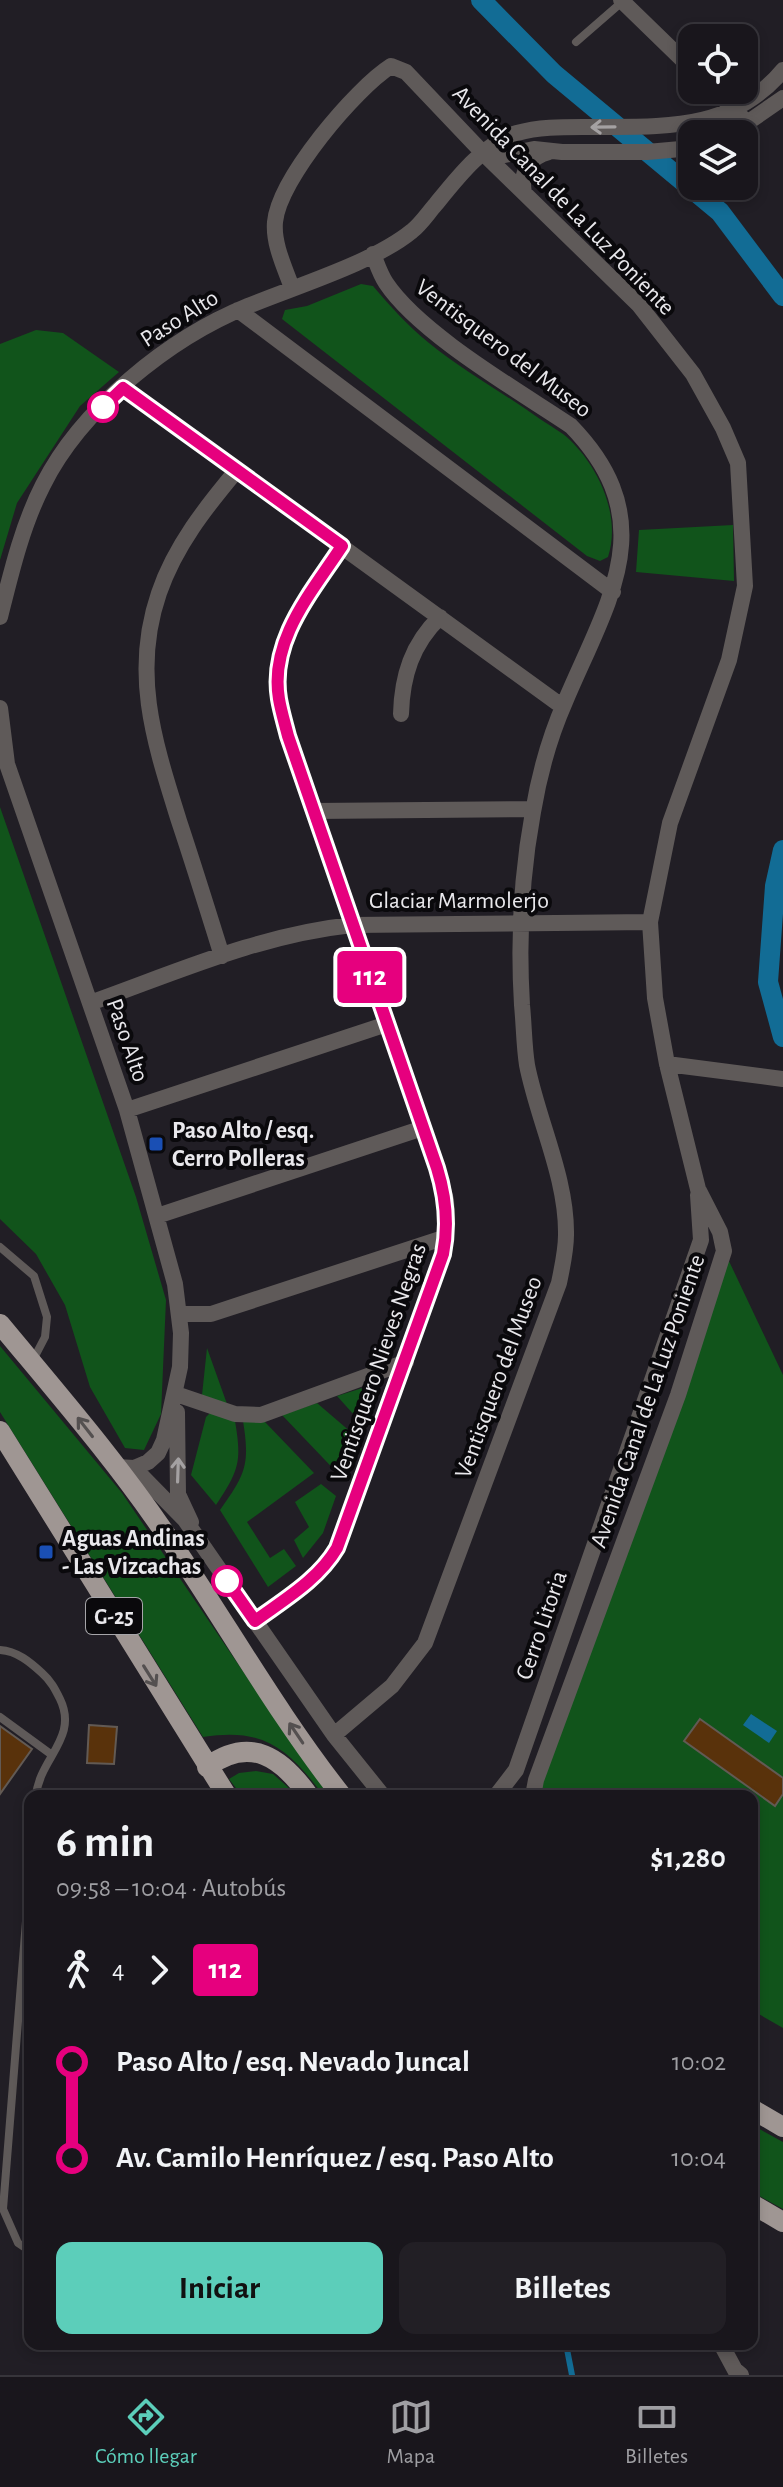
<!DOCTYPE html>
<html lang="es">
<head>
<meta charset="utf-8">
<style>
  body { margin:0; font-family:"Alegreya Sans",sans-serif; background:#221f25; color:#f1f3f6; height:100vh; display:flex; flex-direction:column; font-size:30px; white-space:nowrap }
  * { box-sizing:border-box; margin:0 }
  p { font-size:26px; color:#9f9fa3 }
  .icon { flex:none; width:44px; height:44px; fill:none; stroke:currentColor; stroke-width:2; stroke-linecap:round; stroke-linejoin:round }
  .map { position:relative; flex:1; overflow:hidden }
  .panel { position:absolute; left:24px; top:1790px; width:734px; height:560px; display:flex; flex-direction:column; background:#19161c; border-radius:16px; box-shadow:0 4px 12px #0003,0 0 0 2px #37353b }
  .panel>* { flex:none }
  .badge { padding:0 16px; border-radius:6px; font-size:28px; line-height:52px }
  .controls { position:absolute; left:678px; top:24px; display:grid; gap:16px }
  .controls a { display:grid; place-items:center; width:80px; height:80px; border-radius:16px; background:#19161c; box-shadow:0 4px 12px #0003,0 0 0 2px #37353b; font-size:40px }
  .map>.badge { position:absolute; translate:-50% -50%; box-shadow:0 0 0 4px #fff }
  .legs { display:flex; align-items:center; gap:12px; height:88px; padding:0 32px; font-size:26px }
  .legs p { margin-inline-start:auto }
  .overview { display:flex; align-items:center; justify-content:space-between; height:136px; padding:0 32px }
  h1 { font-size:44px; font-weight:700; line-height:60px }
  .action { display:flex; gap:16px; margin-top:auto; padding:16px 32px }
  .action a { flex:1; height:92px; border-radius:16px; background:#5cceba; color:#111; font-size:32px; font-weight:700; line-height:92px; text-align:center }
  .action a+a { background:#221f25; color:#f1f3f6 }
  ul { padding:0 32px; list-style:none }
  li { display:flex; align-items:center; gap:28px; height:96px; font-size:30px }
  li i { display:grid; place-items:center; width:12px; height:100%; margin:0 10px; background:currentColor }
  li i::after { content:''; width:20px; height:20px; margin:-10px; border:6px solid; border-radius:50%; background:#19161c }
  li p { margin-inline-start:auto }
  li:first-child i { background:linear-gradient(#0000 50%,currentColor 0) }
  li:last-child i { background:linear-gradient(currentColor 50%,#0000 0) }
  .dock { display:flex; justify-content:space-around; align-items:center; height:112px; border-top:2px solid #37353b; background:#19161c; font-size:22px; color:#9f9fa3 }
  .dock a { display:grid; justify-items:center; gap:4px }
  .dock .active { color:#5cceba }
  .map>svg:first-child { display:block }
  .green { fill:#11541b }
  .water { fill:#126c95 }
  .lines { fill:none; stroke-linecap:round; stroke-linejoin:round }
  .stream { stroke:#126c95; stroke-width:6 }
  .canal { stroke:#126c95; stroke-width:20 }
  .building { fill:#59320b; stroke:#625a54; stroke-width:2 }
  .service { stroke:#5f5a59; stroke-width:8 }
  .minor { stroke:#5f5a59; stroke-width:16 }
  .primary { stroke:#9f9693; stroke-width:20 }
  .oneway { stroke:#a4a1a2 }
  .oneway2 { stroke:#545050 }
  .line-1-casing { stroke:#fff; stroke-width:18 }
  .line-1 { stroke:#e6007e; stroke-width:12 }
  .stop-1-dot { fill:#fff; stroke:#e6007e; stroke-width:4 }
  .transit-dot { fill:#1a4fb4; stroke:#0a090c; stroke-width:3 }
  .labels { text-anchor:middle; stroke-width:8; stroke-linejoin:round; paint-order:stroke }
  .shield { fill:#0a090c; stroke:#a6a5a9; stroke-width:2 }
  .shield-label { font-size:22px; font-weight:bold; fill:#e9e8ec }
  .street-label { font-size:24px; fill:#e9e8ec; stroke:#0a090c }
  .poi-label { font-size:24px; font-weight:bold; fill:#e9e8ec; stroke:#0a090c; text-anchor:start }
</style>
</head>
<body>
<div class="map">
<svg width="783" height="2375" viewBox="0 0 783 2375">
  <rect width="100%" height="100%" fill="#211e25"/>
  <path class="green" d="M361 284 373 286C390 306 408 326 429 343 463 371 504 393 540 419 550 426 562 432 570 440 600 469 621 517 608 557L600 561 587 556 282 319 285 310 307 306Z
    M36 330 63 333 119 372 80 406 17 503 0 560V344Z
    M733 525 734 581 636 572 639 530Z
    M0 807 136 1197 166 1300 161 1414 144 1450 125 1448 90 1387 65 1305 36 1254 0 1219Z
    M728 1259 783 1375V2028L757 2013 752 2021V1796H548L533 1788Z
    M0 1346 122 1493 272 1714 332 1796H324C288 1749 265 1727 203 1737L0 1412Z
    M207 1348 227 1404 202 1395Z
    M372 1385 370 1407 364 1426 337 1396Z
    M317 1403 359 1439 345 1481 282 1415Z
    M211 1412 235 1421C242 1462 239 1470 216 1505L191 1475 206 1417Z
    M243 1421 265 1422 314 1473 247 1522 270 1558 284 1549 296 1566 268 1587 220 1510C246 1474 250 1464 243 1421Z
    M321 1484 336 1496 323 1533 303 1558 294 1540 309 1527 295 1502Z
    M256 1771 273 1774 298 1796H242L229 1779 239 1773Z
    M752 2125 783 2142V2209L752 2192Z"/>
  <path class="water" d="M751 1714 777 1731 769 1743 743 1725Z"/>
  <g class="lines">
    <path class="stream" d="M566 2344 572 2375"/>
    <path class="canal" d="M481 0 554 74 720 212 783 296
      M783 850 775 886 768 982 783 1037"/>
  </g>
  <path class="building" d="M700 1719 783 1778V1794L775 1806 684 1741Z
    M89 1725 117 1727 114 1764 87 1763Z
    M0 1726 32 1749 0 1794Z"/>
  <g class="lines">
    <path class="service" d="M576 42 622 2
      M0 1247 34 1276 47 1317 45 1337 32 1362
      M0 1650C17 1651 30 1662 42 1673 51 1681 55 1689 60 1699 79 1738 39 1759 36 1796
      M0 1717 52 1755
      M30 1871 3 2209 18 2243 30 2251"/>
    <path class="minor" d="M621 0 692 69
      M714 90 741 116
      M726 134 747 123 783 98
      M483 153 500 156 534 149 562 152H647L692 148
      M524 193C520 173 529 157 549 152
      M292 288C285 268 273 244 275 222 279 179 355 89 391 66L406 72 483 153 639 305 693 374 723 428 738 463 745 586 729 660 670 823 650 922 655 998 667 1064 698 1189 720 1232 724 1251 678 1395 536 1780 533 1796
      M238 310 613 592
      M123 388 563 707
      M0 617C11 573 22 526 43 485 81 409 169 338 248 306 296 286 373 263 412 231 421 224 428 213 436 204 457 178 484 143 517 133 538 127 561 127 583 127 658 126 730 134 783 70
      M0 708 7 764 127 1110 175 1284 181 1333 180 1367 164 1440 158 1453 148 1462 134 1468 117 1467
      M401 714C402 676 412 644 440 617
      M314 811 533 809
      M222 956C208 911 194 866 179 821 155 744 131 674 159 593 175 546 206 507 237 470
      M90 1003C177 972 259 935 352 925L650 922
      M667 1064 783 1079
      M127 1110 387 1024
      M157 1216 423 1128
      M179 1314H211L446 1237
      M176 1394 235 1414 261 1415 406 1362
      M177 1412 178 1494 191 1522
      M134 1468 185 1520 334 1735 383 1796
      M255 1621C285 1599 318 1580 337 1548L443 1254 447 1219 446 1200 437 1168 288 736C285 724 281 711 279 699 269 640 313 592 342 546
      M334 1735 392 1686 425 1643 559 1283C562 1268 566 1251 566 1235 567 1178 538 1121 527 1065 524 1046 524 1025 522 1005 518 939 521 877 533 812 539 776 550 736 565 702 608 600 664 522 571 426 519 391 420 334 386 283 380 274 377 264 373 254
      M496 1796 516 1770 701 1240 698 1195
      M721 2344 735 2370 741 2375"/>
    <path class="primary" d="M0 1324C58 1394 118 1463 169 1539 227 1624 278 1715 342 1796
      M0 1431 227 1796
      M207 1767C251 1735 282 1758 309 1796
      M752 2109 783 2127
      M752 2204 783 2222"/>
  </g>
  <defs><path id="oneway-shaft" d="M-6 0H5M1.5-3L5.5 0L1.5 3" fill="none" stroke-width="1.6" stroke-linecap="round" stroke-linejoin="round" transform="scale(2)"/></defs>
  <g class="oneway">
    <use href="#oneway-shaft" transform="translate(603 127) rotate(179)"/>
    <use href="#oneway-shaft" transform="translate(178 1470) rotate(-88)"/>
  </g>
  <g class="oneway2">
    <use href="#oneway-shaft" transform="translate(85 1427) rotate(-128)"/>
    <use href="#oneway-shaft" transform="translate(150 1676) rotate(58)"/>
    <use href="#oneway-shaft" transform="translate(296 1733) rotate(-124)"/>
  </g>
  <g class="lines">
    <defs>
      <path id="line-1" d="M103 407 123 388 342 546C312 592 269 640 279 699 281 711 285 724 288 736L437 1168C446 1197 449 1224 443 1254L337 1548C318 1580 285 1599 255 1621L227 1581"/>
    </defs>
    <use href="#line-1" class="line-1-casing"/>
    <use href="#line-1" class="line-1"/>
  </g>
  <g class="stop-1-dot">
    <circle cx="103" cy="407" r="14"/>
    <circle cx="227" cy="1581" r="14"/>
  </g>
  <g class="transit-dot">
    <rect x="148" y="1136" width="16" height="16" rx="4"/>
    <rect x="38" y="1544" width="16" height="16" rx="4"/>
  </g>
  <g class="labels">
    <rect class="shield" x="86" y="1598" width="56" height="36" rx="6"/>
    <g class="shield-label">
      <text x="114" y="1624">G-25</text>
    </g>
    <g class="street-label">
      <text transform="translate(564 200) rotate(46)" y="8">Avenida Canal de La Luz Poniente</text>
      <text transform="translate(179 318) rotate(-32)" y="8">Paso Alto</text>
      <text transform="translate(504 348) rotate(37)" y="8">Ventisquero del Museo</text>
      <text x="459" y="908">Glaciar Marmolerjo</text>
      <text transform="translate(128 1040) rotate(71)" y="8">Paso Alto</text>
      <text transform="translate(378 1362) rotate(-71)" y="8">Ventisquero Nieves Negras</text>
      <text transform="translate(498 1377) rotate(-70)" y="8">Ventisquero del Museo</text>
      <text transform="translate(647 1401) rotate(-71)" y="8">Avenida Canal de La Luz Poniente</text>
      <text transform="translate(541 1625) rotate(-71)" y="8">Cerro Litoria</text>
    </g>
    <g class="poi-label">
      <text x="172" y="1138">Paso Alto / esq.<tspan x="172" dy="28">Cerro Polleras</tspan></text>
      <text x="62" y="1546">Aguas Andinas<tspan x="62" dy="28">- Las Vizcachas</tspan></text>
    </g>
  </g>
</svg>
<div class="controls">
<a><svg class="icon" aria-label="locate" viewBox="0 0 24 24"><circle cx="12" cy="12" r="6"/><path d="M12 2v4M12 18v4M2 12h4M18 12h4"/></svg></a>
<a><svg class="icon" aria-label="layers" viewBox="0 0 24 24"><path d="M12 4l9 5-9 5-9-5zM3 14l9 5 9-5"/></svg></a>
</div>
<b class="badge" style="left:370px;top:977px;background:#e6007e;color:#fff">112</b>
<section class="panel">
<div class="overview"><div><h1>6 min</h1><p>09:58 – 10:04 · Autobús</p></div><b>$1,280</b></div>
<div class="legs"><svg class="icon" aria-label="walk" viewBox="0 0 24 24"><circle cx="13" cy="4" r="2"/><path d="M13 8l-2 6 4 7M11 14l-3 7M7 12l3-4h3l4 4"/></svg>4<svg class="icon" aria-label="forward" viewBox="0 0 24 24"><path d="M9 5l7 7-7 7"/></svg><b class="badge" style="background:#e6007e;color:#fff">112</b></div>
<ul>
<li><i style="color:#e6007e"></i><b>Paso Alto / esq. Nevado Juncal</b><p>10:02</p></li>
<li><i style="color:#e6007e"></i><b>Av. Camilo Henríquez / esq. Paso Alto</b><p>10:04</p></li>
</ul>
<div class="action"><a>Iniciar</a><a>Billetes</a></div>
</section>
</div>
<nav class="dock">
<a class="active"><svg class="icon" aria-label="directions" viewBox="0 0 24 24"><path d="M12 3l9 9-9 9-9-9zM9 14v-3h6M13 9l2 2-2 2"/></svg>Cómo llegar</a>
<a><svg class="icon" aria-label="map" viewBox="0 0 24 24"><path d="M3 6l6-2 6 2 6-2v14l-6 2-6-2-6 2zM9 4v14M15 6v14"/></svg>Mapa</a>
<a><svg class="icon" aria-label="tickets" viewBox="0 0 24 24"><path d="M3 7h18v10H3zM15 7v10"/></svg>Billetes</a>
</nav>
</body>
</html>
